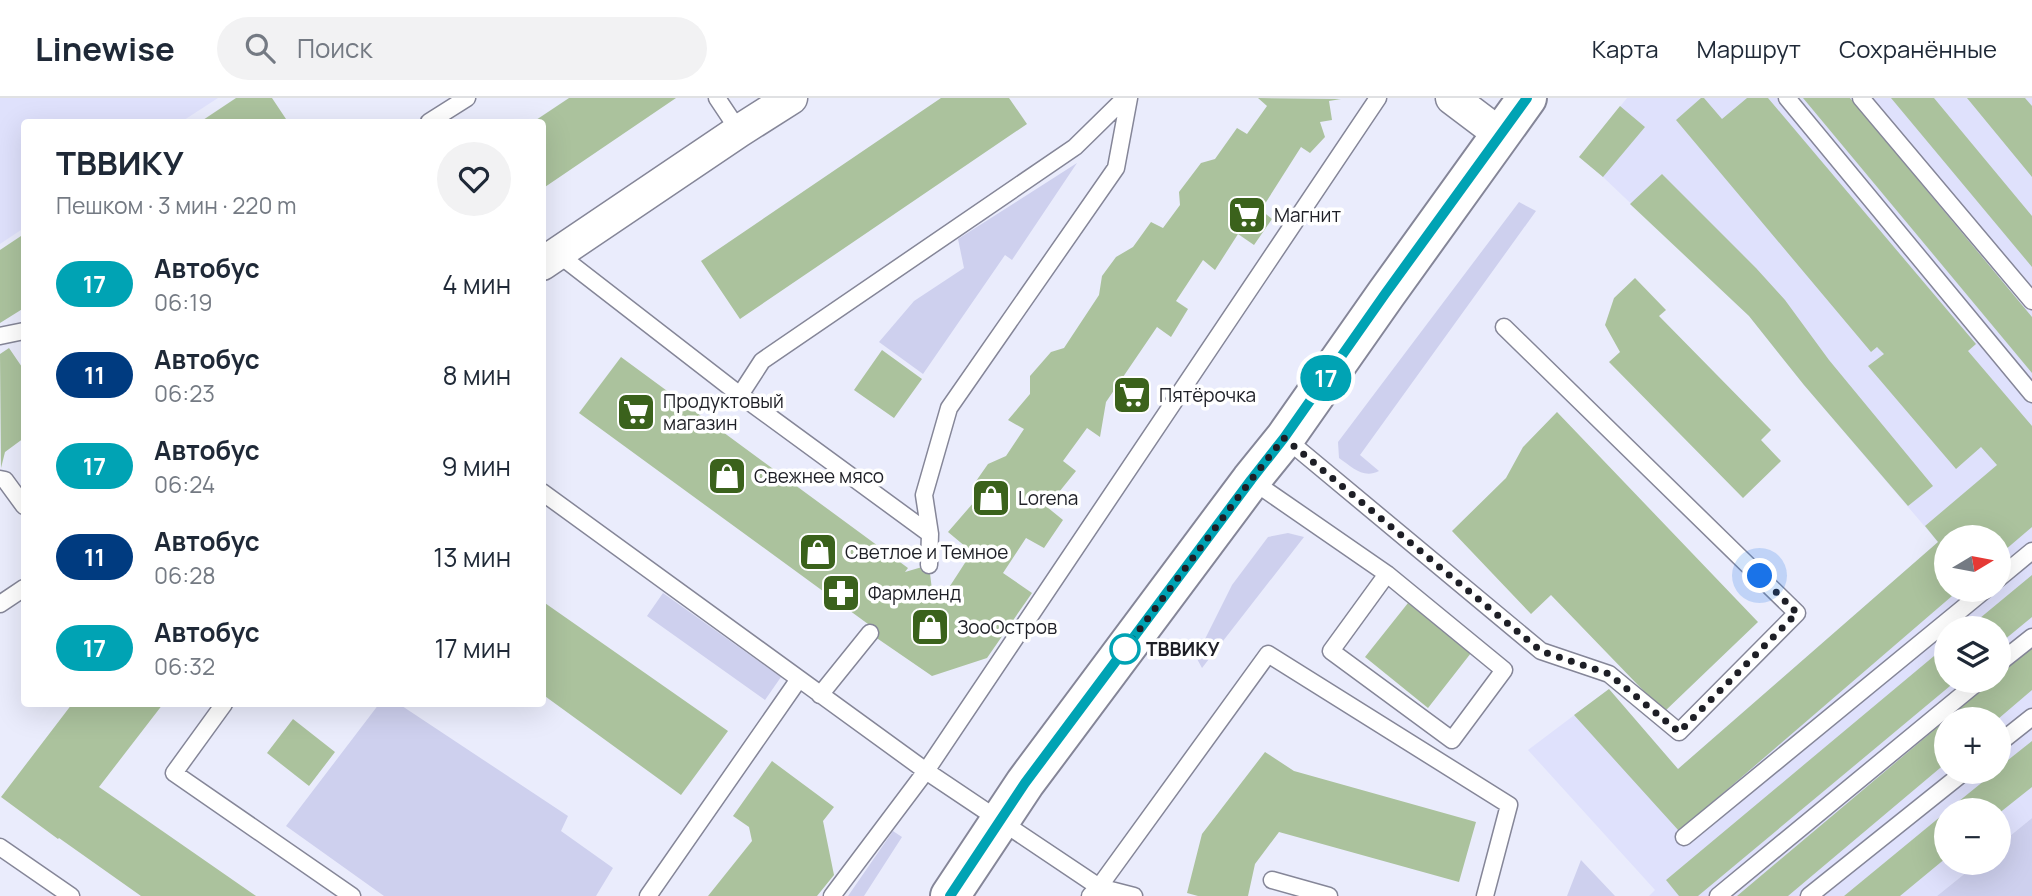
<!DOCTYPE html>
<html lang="ru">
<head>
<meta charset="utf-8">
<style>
  body { margin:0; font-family:Manrope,sans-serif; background:#f2f2f3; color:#1f2937; height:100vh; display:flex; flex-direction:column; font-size:26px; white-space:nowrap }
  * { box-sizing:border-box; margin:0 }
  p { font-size:23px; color:#747a83 }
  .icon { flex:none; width:38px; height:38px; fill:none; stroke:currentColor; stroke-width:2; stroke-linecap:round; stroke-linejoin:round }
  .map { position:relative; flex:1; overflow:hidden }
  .drawer { position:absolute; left:21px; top:21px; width:525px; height:588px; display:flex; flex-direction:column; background:#fff; border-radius:7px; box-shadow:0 7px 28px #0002 }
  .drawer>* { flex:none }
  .badge { padding:0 14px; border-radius:23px; font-size:24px; line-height:46px }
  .needle { width:46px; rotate:80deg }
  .tools { position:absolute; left:1934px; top:427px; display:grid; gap:14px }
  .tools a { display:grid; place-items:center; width:77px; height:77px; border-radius:50%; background:#fff; box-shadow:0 7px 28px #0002; font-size:35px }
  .you { position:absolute; width:35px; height:35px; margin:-18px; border:5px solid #fff; border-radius:50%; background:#1a73e8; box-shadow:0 0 0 10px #1a73e833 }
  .map>.badge { position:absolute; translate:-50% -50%; box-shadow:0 0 0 4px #fff }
  .round { display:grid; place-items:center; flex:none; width:74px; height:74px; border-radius:37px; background:#f2f2f3 }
  .headline { display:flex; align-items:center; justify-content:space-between; height:119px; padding:0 35px }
  h1 { font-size:33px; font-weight:700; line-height:52px }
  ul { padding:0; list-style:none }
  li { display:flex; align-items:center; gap:21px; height:91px; padding:0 35px }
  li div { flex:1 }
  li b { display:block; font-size:26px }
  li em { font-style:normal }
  li .badge { min-width:77px; font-weight:700; text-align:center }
  header { display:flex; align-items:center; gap:42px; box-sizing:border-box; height:98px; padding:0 35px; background:#fff; border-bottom:2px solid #e0e1e3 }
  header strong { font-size:33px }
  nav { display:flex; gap:38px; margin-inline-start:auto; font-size:24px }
  .search { width:490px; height:63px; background:#f2f2f3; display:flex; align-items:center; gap:18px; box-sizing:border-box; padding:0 24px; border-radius:38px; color:#747a83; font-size:26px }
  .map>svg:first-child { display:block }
  .built { fill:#dfe1fc; fill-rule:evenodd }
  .green { fill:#ced0ee }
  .building { fill:#abc29d }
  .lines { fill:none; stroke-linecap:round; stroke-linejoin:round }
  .service-casing { stroke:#858698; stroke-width:19 }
  .minor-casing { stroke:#858698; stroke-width:35 }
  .tertiary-casing { stroke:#858698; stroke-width:42 }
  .service { stroke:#fff; stroke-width:16 }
  .minor { stroke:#fff; stroke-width:32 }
  .tertiary { stroke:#fff; stroke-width:38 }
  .line-casing { stroke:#fff; stroke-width:16 }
  .line { stroke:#00a3b4; stroke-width:10 }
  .walk { stroke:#1e1f26; stroke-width:7; stroke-dasharray:0 12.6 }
  .stop-dot { fill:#fff; stroke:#00a3b4; stroke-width:3.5 }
  .labels { text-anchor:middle; stroke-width:7; stroke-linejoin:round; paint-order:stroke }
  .poi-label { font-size:19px; fill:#1e1f26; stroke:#fff; text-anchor:start }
  .stop-label { font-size:19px; font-weight:bold; fill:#1e1f26; stroke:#fff; text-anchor:start }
</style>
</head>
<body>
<header>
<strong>Linewise</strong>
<div class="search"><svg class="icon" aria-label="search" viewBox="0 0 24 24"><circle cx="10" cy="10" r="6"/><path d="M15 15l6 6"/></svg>Поиск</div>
<nav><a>Карта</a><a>Маршрут</a><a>Сохранённые</a></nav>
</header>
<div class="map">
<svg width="2032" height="798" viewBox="0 0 2032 798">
  <rect width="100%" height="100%" fill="#eaecfc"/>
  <path class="built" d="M0 0H218L181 24H24V130L0 146Z
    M1627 0H2032V720L1999 747 1998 712H1946V765H1978L1937 798H1649L1655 792 1528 652 1609 591 1678 671 1938 444 1804 287 1749 218 1603 79 1579 59ZM1946 439H1998V492H1946ZM1946 530H1998V583H1946ZM1946 621H1998V674H1946Z"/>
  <path class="green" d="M1077 65 1012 162 1005 157 923 276 879 244 914 203 964 170 958 141Z
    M1519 104 1536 113 1360 357 1379 373C1363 381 1352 369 1339 360L1338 344Z
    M1288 435 1304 439 1202 570 1196 559 1232 487 1268 439Z
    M663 495 781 579 765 602 647 518Z
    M379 606H399L568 718 561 733 613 770 596 798H384L286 728Z
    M2032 720V798H1937L1978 765H1998L1999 747Z
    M893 733 902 739 864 798H848Z
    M1581 762 1615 798H1567Z"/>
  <path class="building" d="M236 0H272L288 24H200Z
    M569 0H676L542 91V24H533Z
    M941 0H1009L1027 26 740 221 701 163Z
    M1258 0 1341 1 1329 3 1332 22 1320 24 1325 39 1310 55 1301 49 1261 112 1272 121 1254 147 1238 136 1215 172 1203 162 1176 203 1188 211 1171 239 1157 229 1106 304 1100 339 1087 330 1063 363 1076 373 1047 409 1063 422 1044 450 1026 440 1003 475 1032 495 987 560 932 578 865 532 868 526 579 315 621 259 908 470 905 474 929 467 932 492 950 488 972 454 948 434 974 404V386L988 366 1006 358 1024 331 1008 322 1030 296V278L1051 254 1064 250 1099 197 1102 178 1116 159 1133 149 1151 124 1163 130 1180 107 1179 94 1201 65 1215 61 1237 30 1247 36 1267 8Z
    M1701 0H1704L1722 21 1747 0H1768L1976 246 1968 253 2032 328V429L1998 458V439H1946V492H1959L1679 733 1574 617 1609 591 1678 671 1938 444 1925 428 1997 367 1981 349 1956 371 1868 268 1884 256 1877 249 1871 254 1676 22Z
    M1803 0H1850L2032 219V275Z
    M1891 0H1934L2032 118V169Z
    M1967 0H2025L2032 8V79Z
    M1620 8 1645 29 1603 79 1579 59Z
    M1662 76 1756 170 1785 202 1829 262 1933 388 1908 408 1804 287 1749 218 1630 106Z
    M24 136V210L0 225V152Z
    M1635 180 1666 212 1659 218 1771 332 1761 342 1781 363 1743 400 1609 264 1620 254 1605 227 1614 200Z
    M9 250 24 272V340L5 354 1 370 0 256Z
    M882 252 922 281 894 320 854 292Z
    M1557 314 1758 524 1664 614 1551 497 1531 516 1452 433 1506 380 1523 349Z
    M2032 477V519L1998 547V530H1968Z
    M542 503 728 633 681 697 542 596Z
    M1408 505 1471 555 1428 610 1365 559Z
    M1946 548V583H1956L1698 798H1679L1666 782Z
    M2032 550V592L1998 621H1947L1993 583H1998V578Z
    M72 606H163L99 689 256 798H141L59 740 58 741 1 699Z
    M293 621 335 654 309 688 267 655Z
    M1946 622V665L1788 798H1737Z
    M2032 643V689L1998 716V712H1948L1995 674H1998V670Z
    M1265 654 1294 673 1476 724 1459 784 1279 734 1255 766 1248 798H1198L1187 795 1202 736Z
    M772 663 834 709 823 723 834 777 817 798H708L752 743 749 729 733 718Z
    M1946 714V760L1900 798H1844Z"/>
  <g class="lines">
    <defs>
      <path id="service" d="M717 0 739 33
        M1787 0 2032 296
        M1861 0 2032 203
        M429 24 467 0
        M558 156 740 297 930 436 929 467
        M0 238 24 233
        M740 297 762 263 1075 49 1125 0
        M1285 340 1541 553 1609 576 1679 634 1797 515 1504 229
        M0 381 5 382 24 408
        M1251 382 1387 476 1504 572 1452 642 1331 553 1387 476
        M542 394 926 673 1099 789 1090 798
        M930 436 924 397 949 310 1116 70 1129 0
        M1998 481 2032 453
        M0 506 24 490
        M1998 566 2032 539
        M820 597 870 535
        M224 606 174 675 352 798
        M1998 646 2032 619
        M1684 739 1985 492
        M0 749 71 798
        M1272 782 1329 798
        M648 798 799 581
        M832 798 926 673 1378 0
        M1134 798 1099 789 1268 556 1509 707 1485 798
        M1718 798 1979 583
        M1809 798 1964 674"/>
      <path id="minor" d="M1452 0 1501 37
        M542 166 739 33 791 0"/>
      <path id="tertiary" d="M950 798 1025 685 1251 382 1285 340 1386 196 1527 0"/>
    </defs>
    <use href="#service" class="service-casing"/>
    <use href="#minor" class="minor-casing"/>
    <use href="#tertiary" class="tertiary-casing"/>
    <use href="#service" class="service"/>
    <use href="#minor" class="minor"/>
    <use href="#tertiary" class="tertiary"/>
  </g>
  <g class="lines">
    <defs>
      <path id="line" d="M950 798 1025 685 1251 382 1284 340 1385 196 1527 0"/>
    </defs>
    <use href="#line" class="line-casing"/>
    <use href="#line" class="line"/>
    <path class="walk" d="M1125 551 1251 382 1284 340 1541 553 1609 576 1679 634 1797 515 1760 478"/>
  </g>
  <defs>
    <symbol id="supermarket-square" viewBox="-11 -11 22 22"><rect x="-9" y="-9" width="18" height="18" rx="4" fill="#3b621c" stroke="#fff"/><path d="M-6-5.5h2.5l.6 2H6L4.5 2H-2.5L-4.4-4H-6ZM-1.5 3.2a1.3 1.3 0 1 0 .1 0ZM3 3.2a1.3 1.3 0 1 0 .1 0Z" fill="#fff"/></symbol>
    <symbol id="shop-square" viewBox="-11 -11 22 22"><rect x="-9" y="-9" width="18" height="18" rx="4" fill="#3b621c" stroke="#fff"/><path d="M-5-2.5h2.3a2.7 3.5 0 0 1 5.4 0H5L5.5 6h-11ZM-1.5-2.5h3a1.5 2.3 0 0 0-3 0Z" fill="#fff"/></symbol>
    <symbol id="pharmacy-square" viewBox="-11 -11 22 22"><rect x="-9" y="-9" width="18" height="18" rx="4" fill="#3b621c" stroke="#fff"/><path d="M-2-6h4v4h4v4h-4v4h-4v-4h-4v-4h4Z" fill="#fff"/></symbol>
  </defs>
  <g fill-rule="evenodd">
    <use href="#supermarket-square" x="1225" y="95" width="44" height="44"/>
    <use href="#supermarket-square" x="1110" y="275" width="44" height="44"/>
    <use href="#supermarket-square" x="614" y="292" width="44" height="44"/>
    <use href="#shop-square" x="705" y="356" width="44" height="44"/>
    <use href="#shop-square" x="969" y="378" width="44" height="44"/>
    <use href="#shop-square" x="796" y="432" width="44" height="44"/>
    <use href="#pharmacy-square" x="819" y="473" width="44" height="44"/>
    <use href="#shop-square" x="908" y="507" width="44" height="44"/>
  </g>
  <circle class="stop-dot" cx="1125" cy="551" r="14"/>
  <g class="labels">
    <g class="poi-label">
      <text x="1274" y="124">Магнит</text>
      <text x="1159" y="304">Пятёрочка</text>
      <text x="663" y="310">Продуктовый<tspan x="663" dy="22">магазин</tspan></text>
      <text x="754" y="385">Свежнее мясо</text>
      <text x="1018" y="407">Lorena</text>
      <text x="845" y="461">Светлое и Темное</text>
      <text x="868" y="502">Фармленд</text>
      <text x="957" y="536">ЗооОстров</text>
    </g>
    <g class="stop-label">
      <text x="1146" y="558">ТВВИКУ</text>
    </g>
  </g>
</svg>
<div class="tools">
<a><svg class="needle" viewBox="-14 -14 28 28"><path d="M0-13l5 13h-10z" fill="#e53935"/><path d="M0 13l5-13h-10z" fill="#747a83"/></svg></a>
<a><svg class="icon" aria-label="layers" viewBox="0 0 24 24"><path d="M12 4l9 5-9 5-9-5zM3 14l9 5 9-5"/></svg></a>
<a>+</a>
<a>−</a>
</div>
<div class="you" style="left:1760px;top:478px"></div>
<b class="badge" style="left:1326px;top:280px;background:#00a3b4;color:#fff">17</b>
<section class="drawer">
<div class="headline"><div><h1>ТВВИКУ</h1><p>Пешком · 3 мин · 220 m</p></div><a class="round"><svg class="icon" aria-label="heart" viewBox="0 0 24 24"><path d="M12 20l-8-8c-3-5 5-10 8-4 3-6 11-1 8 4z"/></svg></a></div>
<ul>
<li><span class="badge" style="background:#00a3b4;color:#fff">17</span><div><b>Автобус</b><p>06:19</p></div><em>4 мин</em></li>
<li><span class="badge" style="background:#003b80;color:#fff">11</span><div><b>Автобус</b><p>06:23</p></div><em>8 мин</em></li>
<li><span class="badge" style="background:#00a3b4;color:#fff">17</span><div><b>Автобус</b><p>06:24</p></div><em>9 мин</em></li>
<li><span class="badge" style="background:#003b80;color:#fff">11</span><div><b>Автобус</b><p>06:28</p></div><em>13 мин</em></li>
<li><span class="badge" style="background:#00a3b4;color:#fff">17</span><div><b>Автобус</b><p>06:32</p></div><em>17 мин</em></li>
</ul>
</section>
</div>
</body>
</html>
